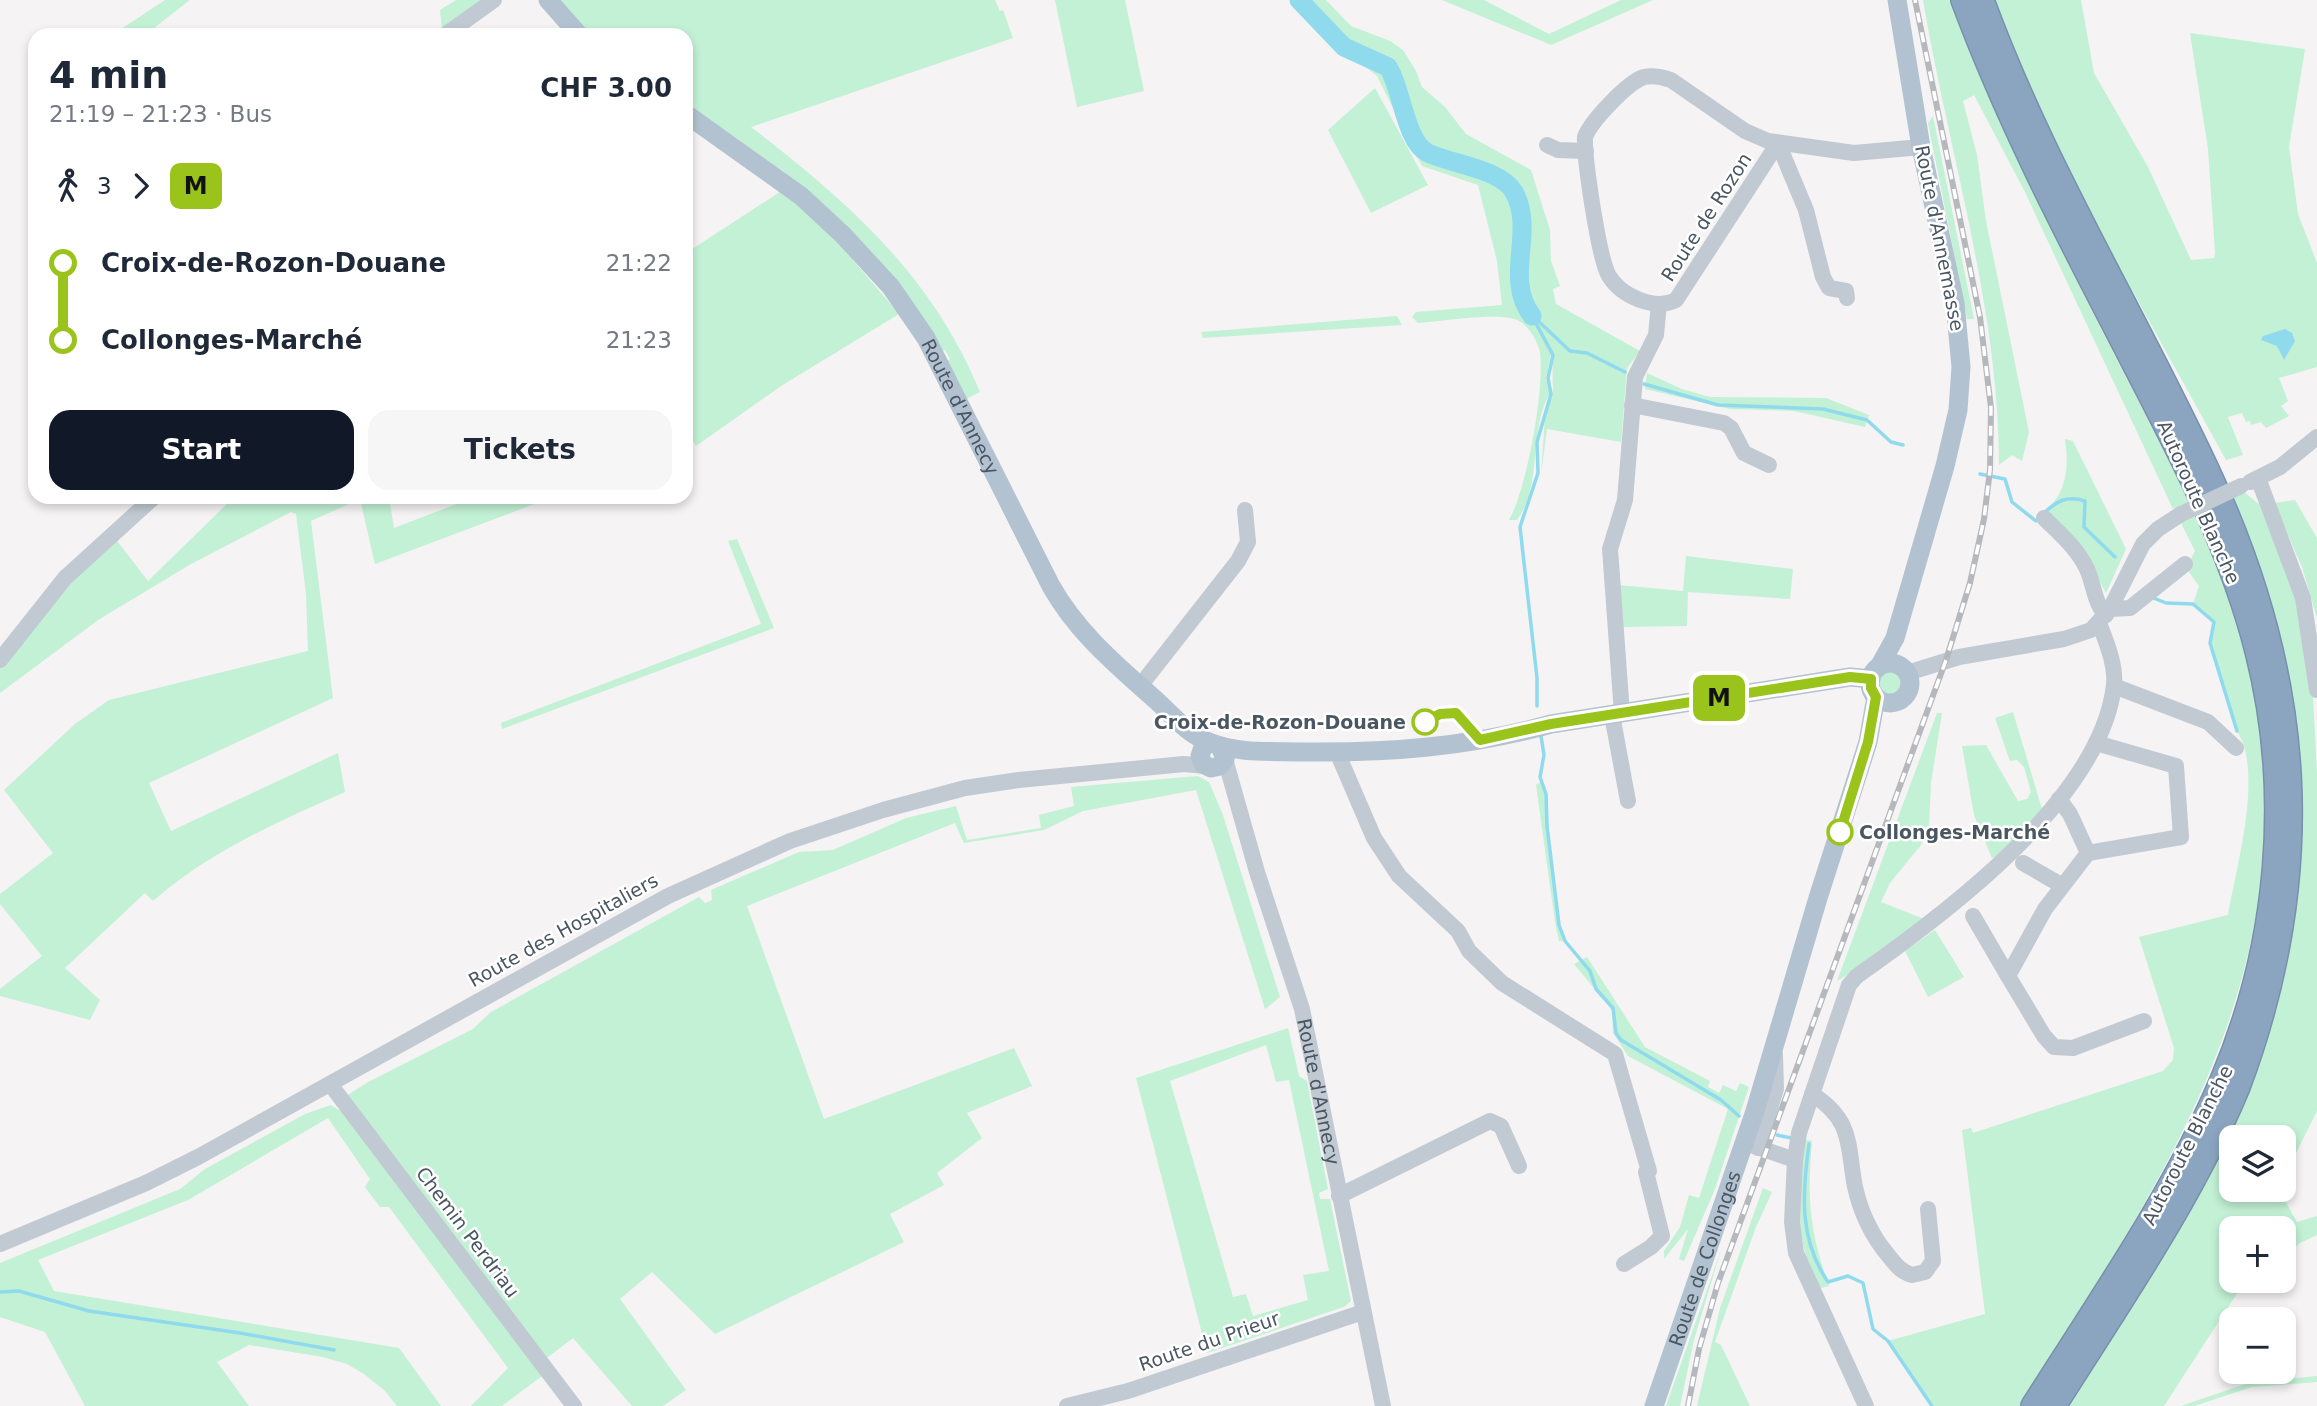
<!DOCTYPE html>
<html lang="en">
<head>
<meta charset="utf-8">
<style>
  body { margin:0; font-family:"DejaVu Sans",sans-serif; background:#f6f6f7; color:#1f2937; height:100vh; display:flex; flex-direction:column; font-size:26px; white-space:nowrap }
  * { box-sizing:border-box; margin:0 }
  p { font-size:23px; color:#747a83 }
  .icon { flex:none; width:38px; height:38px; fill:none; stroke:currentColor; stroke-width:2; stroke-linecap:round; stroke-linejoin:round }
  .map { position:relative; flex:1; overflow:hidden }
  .side { position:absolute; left:28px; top:28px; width:665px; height:476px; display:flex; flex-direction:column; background:#fff; border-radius:21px; box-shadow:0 4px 10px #0003 }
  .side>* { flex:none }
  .badge { padding:0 14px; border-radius:10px; font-size:24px; line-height:46px }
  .fabs { position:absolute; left:2219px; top:1125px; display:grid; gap:14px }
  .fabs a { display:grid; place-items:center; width:77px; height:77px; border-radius:14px; background:#fff; box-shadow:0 4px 10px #0003; font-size:35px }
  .map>.badge { position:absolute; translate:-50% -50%; box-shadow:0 0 0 4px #fff }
  .legs { display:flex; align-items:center; gap:10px; height:77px; padding:0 21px; font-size:23px }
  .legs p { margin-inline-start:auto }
  .overview { display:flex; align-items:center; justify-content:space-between; height:119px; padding:0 21px }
  h1 { font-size:38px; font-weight:800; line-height:52px }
  .action { display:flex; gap:14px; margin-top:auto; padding:14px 21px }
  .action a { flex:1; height:80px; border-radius:21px; background:#111827; color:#fff; font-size:28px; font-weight:800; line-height:80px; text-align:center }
  .action a+a { background:#f6f6f7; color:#1f2937 }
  ul { padding:0 21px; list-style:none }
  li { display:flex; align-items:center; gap:24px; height:77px; font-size:26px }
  li i { display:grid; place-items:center; width:10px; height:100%; margin:0 9px; background:currentColor }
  li i::after { content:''; width:18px; height:18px; margin:-9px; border:5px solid; border-radius:50%; background:#fff }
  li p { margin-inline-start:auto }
  li:first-child i { background:linear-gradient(#0000 50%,currentColor 0) }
  li:last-child i { background:linear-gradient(currentColor 50%,#0000 0) }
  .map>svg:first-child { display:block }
  .green { fill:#c3f1d5; fill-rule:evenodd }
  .water { fill:#90daee }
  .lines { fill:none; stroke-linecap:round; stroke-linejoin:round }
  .stream { stroke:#90daee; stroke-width:3.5 }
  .river { stroke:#90daee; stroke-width:19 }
  .highway-casing { stroke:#7690ad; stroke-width:26 }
  .minor { stroke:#c1cad2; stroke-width:16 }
  .major { stroke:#b3c2d1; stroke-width:19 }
  .highway { stroke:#8ba5c1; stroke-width:23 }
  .rail-casing { stroke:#b5b8bd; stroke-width:6 }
  .rail { stroke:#fff; stroke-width:3.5; stroke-dasharray:10; stroke-linecap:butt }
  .minor-bridge { stroke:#c1cad2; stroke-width:16 }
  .line-1-casing { stroke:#fff; stroke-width:16 }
  .line-1 { stroke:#9ac31c; stroke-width:10 }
  .stop-1-dot { fill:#fff; stroke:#9ac31c; stroke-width:3.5 }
  .labels { text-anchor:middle; stroke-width:5; stroke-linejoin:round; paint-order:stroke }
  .street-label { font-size:19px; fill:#4a5661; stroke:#fff }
  .stop-label { font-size:19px; font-weight:bold; fill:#4a5661; stroke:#fff; text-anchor:end }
</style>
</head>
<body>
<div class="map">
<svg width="2317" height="1406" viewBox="0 0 2317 1406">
  <rect width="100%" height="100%" fill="#f5f3f3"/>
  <path class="green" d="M165 0H190L145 35H112Z
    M456 0H485L442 28 440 10Z
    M557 0H995L1000 11 1003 10 1013 38 751 127C848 202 932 275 980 392L966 399 947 361 950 359 945 350 941 351 925 320 897 283 784 172 686 104V35H592Z
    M1055 0H1125L1144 91 1077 107Z
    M1293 0H1326L1351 26 1390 41 1403 50 1416 71 1422 87 1445 107 1466 134 1531 170 1550 230 1551 261 1560 286 1553 289 1556 304 1640 351 1627 368 1621 442 1547 429 1541 474 1545 415 1553 391 1552 349 1546 379 1550 393C1527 433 1544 482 1517 520H1509C1527 489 1545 387 1540 352 1538 342 1529 326 1519 321 1501 311 1440 322 1418 323L1412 317 1416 312 1502 305 1497 261 1478 185 1422 166 1377 76 1304 18Z
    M1442 0H1484L1549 34 1621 0H1653L1551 45Z
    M1923 0H1951C2015 174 2106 336 2190 501L2173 509 2024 190 1974 95 1963 101 1977 155 1986 221 2029 432 2022 461 2012 455 1999 465C1999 308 1949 155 1923 0Z
    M1993 0H2081L2094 73 2148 167 2191 260 2214 258 2215 253 2208 149 2190 33 2305 49 2289 147 2298 214 2317 263V367L2279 378 2288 401 2281 406 2289 416 2266 428 2261 422 2251 425 2250 421 2246 422 2242 413 2228 417 2243 455 2226 460 2132 290 2128 292 2033 100Z
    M1375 88 1428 185 1371 213 1328 130Z
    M1933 116 1974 319H1967L1928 123Z
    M783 190 834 238 899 314 781 386 696 446 686 429V253Z
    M1397 316 1402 325 1203 338 1201 332Z
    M1647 373 1682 389 1710 397 1826 398 1869 415 1865 427 1794 411 1730 409 1645 389Z
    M2065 439 2073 441 2126 549 2106 593 2085 555 2044 513C2067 492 2069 469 2065 439Z
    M2244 492 2260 505 2298 601 2312 677 2317 773V1111L2284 1177V1138H2231V1190H2279L2297 1222 2317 1216V1235L2300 1243 2284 1257V1228H2231V1281H2245L2164 1406H2067C2099 1353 2131 1300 2164 1248 2188 1207 2214 1167 2234 1123 2317 912 2317 709 2232 498Z
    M234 497H389L394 528 475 497H553L375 564 360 499 311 521 333 698 149 783 171 831 338 753 345 792C277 822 209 852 153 901L145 893 65 968 100 1000 90 1020 0 996V989L42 956 0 904V894L53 853 4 790 75 724 109 700 308 651 306 594 296 514 291 512 191 564 98 620 0 693V665L41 611 114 537 148 581Z
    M2295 500 2317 538V618L2302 567 2274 503Z
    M2196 515C2215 560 2235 606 2247 653 2317 958 2173 1163 2020 1406H1932L1888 1341 1985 1314 1962 1130 1971 1128 1973 1133 2163 1071 2173 1060 2174 1048 2139 937 2228 915C2236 867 2264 773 2237 731L2210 643 2214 622 2193 604 2199 586 2186 568 2195 551 2180 521Z
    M737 539 774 628 502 729 501 723 761 624 728 541Z
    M1686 556 1793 569 1790 599 1688 592 1687 626 1622 627 1618 585 1683 591Z
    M1879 683a11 11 0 1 1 22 0a11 11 0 1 1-22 0Z
    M2013 712 2042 809 2003 854 1992 858 1974 815 1962 746 1986 745 2018 801 2027 799 2031 792 2024 767 2017 760 2010 761 1995 718Z
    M1937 713H1942L1931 783 1929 828 1921 845 1890 883 1881 902 1929 921 1904 941 1837 981Z
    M1198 776 1209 782 1223 815 1280 997 1265 1009 1196 790 1083 811 1044 830 964 843 955 823 747 906 824 1119 1014 1048 1032 1086 967 1113 982 1138 937 1173 944 1185 890 1214 904 1242 715 1334 652 1272 620 1299 686 1390 663 1406H632L573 1338 547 1358 346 1096 368 1082 473 1029 491 1012 699 897 705 903 712 900 711 890 799 852 833 850 906 818 956 806 967 840 1041 828 1039 815 1074 806 1071 787Z
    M1541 782C1547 797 1546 810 1547 825 1548 854 1556 915 1565 941H1559L1555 922 1536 785Z
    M1935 930 1964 977 1928 997 1905 951Z
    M1587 957 1645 1047 1710 1081 1708 1087 1719 1093 1723 1085 1736 1091 1740 1083 1749 1087 1715 1189 1684 1261 1679 1259 1688 1229 1664 1259V1251L1680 1227 1689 1195 1699 1198 1728 1109 1628 1056 1613 1033 1612 1010 1574 964Z
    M1288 1028 1299 1076 1307 1081 1328 1189 1319 1193 1320 1199H1330L1351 1301 1344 1307 1207 1353 1136 1078ZM1266 1045 1276 1082 1289 1080 1329 1271 1303 1275 1308 1300 1253 1316 1246 1294 1233 1297 1170 1081Z
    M331 1105 345 1114 542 1376 502 1406H471L508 1368 389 1207H380L365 1187 370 1179 328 1118 188 1200 38 1260 54 1291 399 1348 441 1406H397L384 1390 364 1374 347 1364 323 1357 249 1345 217 1362 249 1406H85L45 1332 0 1317V1263L180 1189 205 1169 305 1114Z
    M1806 1140 1812 1141C1807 1199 1809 1230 1829 1286L1817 1289C1796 1239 1795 1193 1806 1140Z
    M1763 1188 1772 1192 1756 1227 1715 1342 1721 1345 1750 1406H1697L1720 1308Z
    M1721 1250 1694 1340 1680 1406H1666Z
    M2317 1376V1382L2252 1387 2194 1406H2181L2248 1383Z"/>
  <path class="water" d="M2285 329 2292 333 2295 341 2284 360 2277 346 2261 340 2263 336Z"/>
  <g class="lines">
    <path class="stream" d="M1532 316 1553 355 1548 378 1551 394 1537 442 1538 473 1520 527 1537 678V706
      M1534 317 1570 351 1587 353 1625 372
      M1644 384 1718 405 1823 409 1867 420 1891 442 1903 445
      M1980 474 2005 479 2012 502 2036 521
      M2044 513C2057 501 2067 495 2085 501L2084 527 2115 557
      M2151 597 2166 603 2193 604 2214 622 2210 643 2237 731
      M1541 736 1544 755 1540 777 1546 794 1547 826 1559 925 1565 941 1590 971 1596 989 1613 1008 1616 1033 1621 1040 1721 1100 1739 1116
      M1777 1135 1791 1138
      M1809 1144C1802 1194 1799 1240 1828 1282L1848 1276 1863 1283 1873 1329 1888 1341 1932 1406
      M0 1292 19 1291 89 1311 240 1333 334 1350"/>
    <path class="river" d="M1299 0 1344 47 1388 67C1402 88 1405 142 1428 153 1451 164 1501 169 1514 192 1536 232 1503 277 1532 316"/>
    <defs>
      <path id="highway" d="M1963 0C2008 121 2067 234 2126 348 2176 446 2230 544 2257 651 2293 793 2279 946 2222 1080 2173 1196 2100 1300 2033 1406
        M1982 0C2043 167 2137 317 2211 478 2305 682 2317 876 2238 1087 2191 1200 2119 1303 2054 1406"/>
    </defs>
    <use href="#highway" class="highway-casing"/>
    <g class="minor">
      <path d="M445 35 494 0"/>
      <path d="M1778 143 1676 300C1655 311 1621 296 1609 276 1599 260 1584 158 1585 137 1591 121 1628 82 1644 77 1653 75 1662 77 1671 80L1745 131 1768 141 1854 153 1921 147"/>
      <path d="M1778 143 1806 210 1823 277 1829 288 1846 291 1847 298"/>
      <path d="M1547 145 1558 150 1586 151"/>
      <path d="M1632 405 1724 423 1731 428 1744 453 1769 465"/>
      <path d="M2258 478 2303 598 2317 690"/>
      <path d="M2250 482 2280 467 2317 437"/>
      <path d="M2044 518C2060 534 2077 548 2087 569 2094 584 2094 603 2106 615"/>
      <path d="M2110 609 2130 608 2185 564"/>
      <path d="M0 660 65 578 154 497"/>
      <path d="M1907 673 1959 657 2064 639 2091 630 2110 609 2143 544 2158 529 2181 514"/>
      <path d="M1140 686 1238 561 1248 542 1245 510"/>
      <path d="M2114 686 2208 722 2236 748"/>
      <path d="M1622 714 1610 549 1625 500 1635 377 1656 335 1659 304"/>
      <path d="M1612 715 1628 801"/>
      <path d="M1337 752 1374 838 1399 876 1458 931 1469 951 1502 983 1615 1054 1649 1171 1646 1172 1662 1236 1651 1247 1624 1264"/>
      <path id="s1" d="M1225 759 1257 872 1302 1009 1383 1406"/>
      <path d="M2059 799 2070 814 2088 853 2045 909 2008 976 2044 1036 2054 1047 2073 1048 2144 1021"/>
      <path d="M2088 853 2181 837 2176 766 2096 743"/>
      <path d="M2023 863 2061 885"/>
      <path d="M1973 916 2008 976"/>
      <path d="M330 1084 574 1406"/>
      <path d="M1812 1094C1854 1121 1847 1145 1855 1187 1861 1213 1871 1235 1888 1255 1895 1264 1901 1272 1912 1275L1925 1272 1933 1261 1928 1209"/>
      <path d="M1745 1143 1795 1160 1792 1222 1796 1253 1866 1406"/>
      <path d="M1758 1148 1776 1089 1775 1055"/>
      <path d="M1795 1160 1799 1133 1849 985 1857 976C1944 915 2101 799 2114 685 2116 665 2106 641 2099 623"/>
      <path d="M1339 1196 1490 1121 1501 1126 1519 1166"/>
      <path d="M0 1244 146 1183 198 1157 668 896 790 841 883 810 965 788 1019 780 1184 764 1205 766"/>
      <path d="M1067 1406 1128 1391 1363 1312"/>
    </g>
    <g class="major">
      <path d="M548 0 579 35"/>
      <path id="s2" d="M686 114 801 196 843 235 891 287 926 338 1051 586C1078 634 1119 667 1159 703 1174 717 1189 735 1209 742 1239 754 1270 751 1303 752 1388 753 1469 747 1551 724L1850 677 1871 679"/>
      <circle cx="1890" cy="683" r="20"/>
      <path d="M1879 667 1895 638 1945 466 1958 410 1961 367 1955 303 1921 147 1897 0"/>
      <path d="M1210 743 1203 747 1200 756 1203 764 1211 768 1220 766 1225 759 1220 746"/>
      <path id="s3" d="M1654 1406 1755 1111 1818 898 1868 742 1876 697"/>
    </g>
    <use href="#highway" class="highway"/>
    <defs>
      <path id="rail" d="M1688 1406 1699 1349 1718 1283 1946 660 1970 583 1984 519 1990 470 1991 408 1980 317 1915 0"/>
    </defs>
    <use href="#rail" class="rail-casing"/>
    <use href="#rail" class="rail"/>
    <path class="minor-bridge" d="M2181 514 2241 486"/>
  </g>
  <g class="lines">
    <defs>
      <path id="line-1" d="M1425 722 1440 714 1456 713 1480 740 1551 724 1850 677 1871 679V688L1876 697 1868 742 1840 832"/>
    </defs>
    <use href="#line-1" class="line-1-casing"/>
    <use href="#line-1" class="line-1"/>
  </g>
  <g class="stop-1-dot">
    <circle cx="1425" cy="722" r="12"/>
    <circle cx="1840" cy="832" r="12"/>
  </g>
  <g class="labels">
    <g class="street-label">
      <text transform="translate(1706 217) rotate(-57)" y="7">Route de Rozon</text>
      <text transform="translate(1940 238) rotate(79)" y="7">Route d'Annemasse</text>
      <text dy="7" stroke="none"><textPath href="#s2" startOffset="408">Route d'Annecy</textPath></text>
      <text transform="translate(2199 502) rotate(66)" y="7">Autoroute Blanche</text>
      <text transform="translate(563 930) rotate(-29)" y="7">Route des Hospitaliers</text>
      <text dy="7" stroke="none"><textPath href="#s1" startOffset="346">Route d'Annecy</textPath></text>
      <text transform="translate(2187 1145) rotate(-63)" y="7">Autoroute Blanche</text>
      <text transform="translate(468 1232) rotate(53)" y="7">Chemin Perdriau</text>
      <text dy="7" stroke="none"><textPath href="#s3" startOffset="156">Route de Collonges</textPath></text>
      <text transform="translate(1209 1341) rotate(-19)" y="7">Route du Prieur</text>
    </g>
    <g class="stop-label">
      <text x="1406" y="729">Croix-de-Rozon-Douane</text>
      <text x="1859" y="839" text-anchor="start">Collonges-Marché</text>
    </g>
  </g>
</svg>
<div class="fabs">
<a><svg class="icon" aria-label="layers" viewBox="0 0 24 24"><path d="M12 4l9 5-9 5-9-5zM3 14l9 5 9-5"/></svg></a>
<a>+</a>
<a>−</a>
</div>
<b class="badge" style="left:1719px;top:698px;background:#9ac31c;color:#111">M</b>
<section class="side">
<div class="overview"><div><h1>4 min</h1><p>21:19 – 21:23 · Bus</p></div><b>CHF 3.00</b></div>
<div class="legs"><svg class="icon" aria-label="walk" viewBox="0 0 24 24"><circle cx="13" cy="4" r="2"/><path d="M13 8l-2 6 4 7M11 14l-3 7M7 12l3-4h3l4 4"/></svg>3<svg class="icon" aria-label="forward" viewBox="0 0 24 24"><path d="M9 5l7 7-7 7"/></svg><b class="badge" style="background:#9ac31c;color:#111">M</b></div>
<ul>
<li><i style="color:#9ac31c"></i><b>Croix-de-Rozon-Douane</b><p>21:22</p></li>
<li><i style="color:#9ac31c"></i><b>Collonges-Marché</b><p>21:23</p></li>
</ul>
<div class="action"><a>Start</a><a>Tickets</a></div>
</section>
</div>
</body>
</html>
